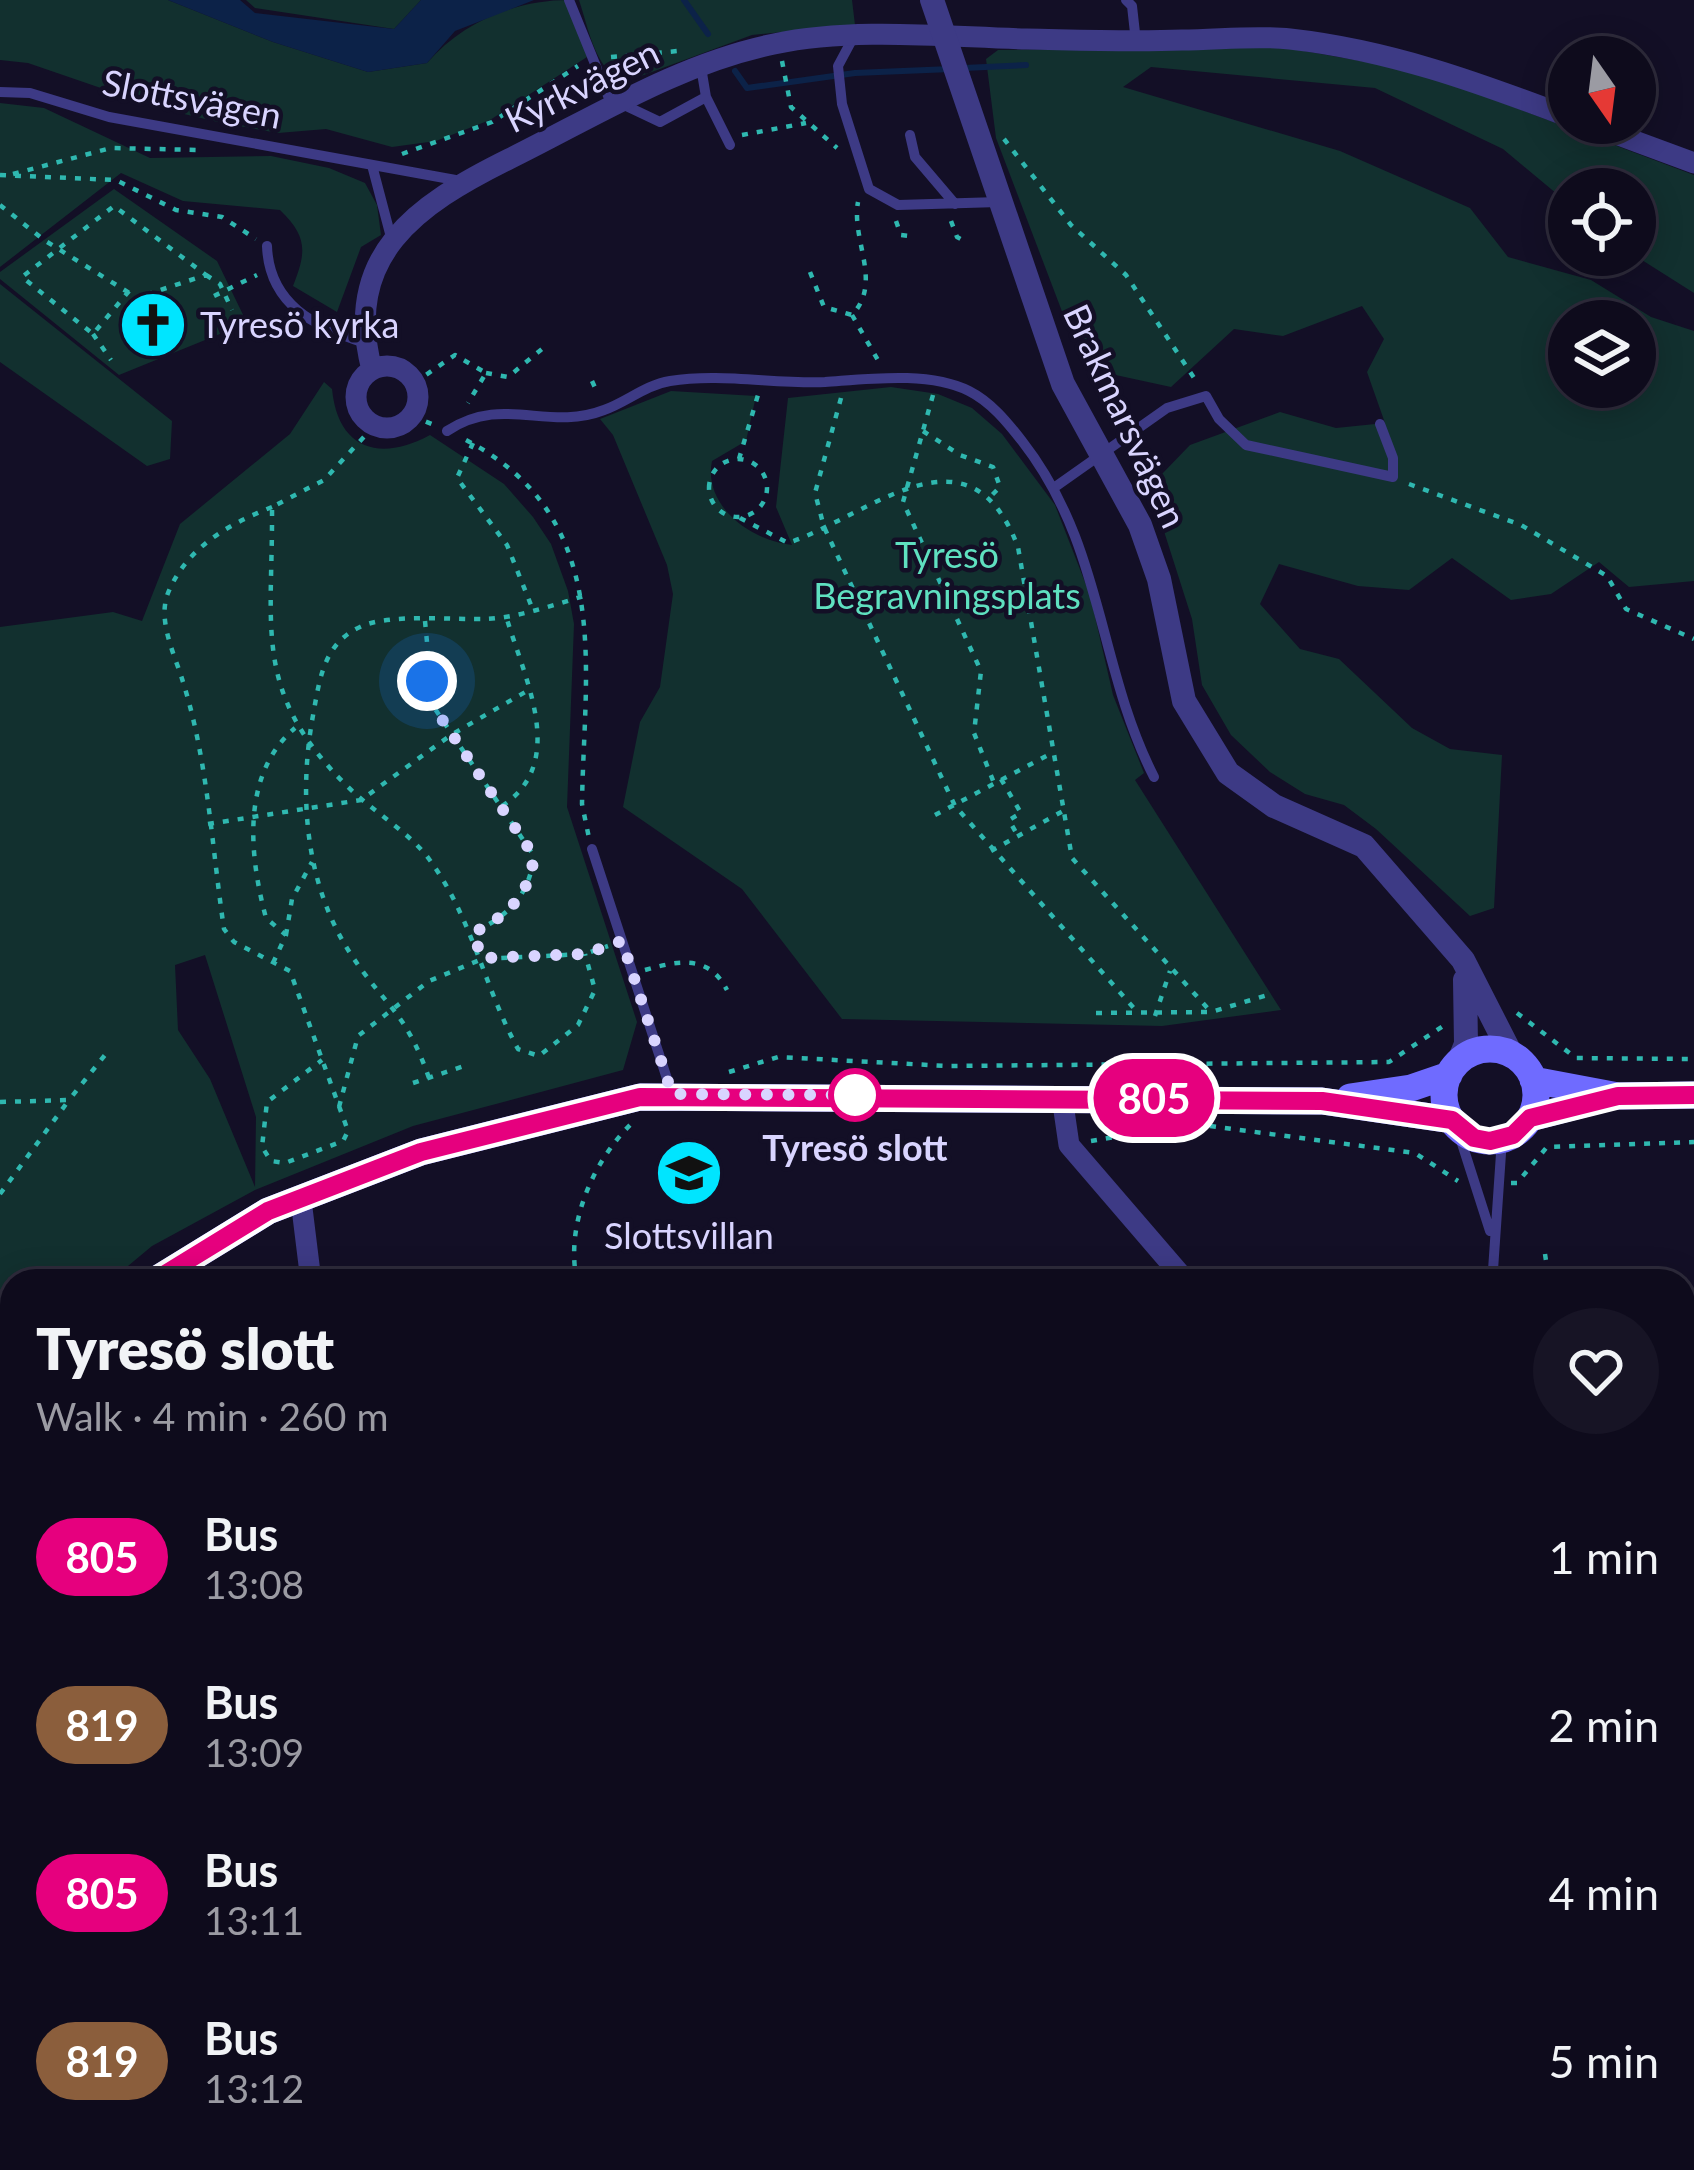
<!DOCTYPE html>
<html lang="en">
<head>
<meta charset="utf-8">
<style>
  body { margin:0; font-family:Lato,sans-serif; background:#171425; color:#f1f3f6; height:100vh; display:flex; flex-direction:column; font-size:45px; white-space:nowrap }
  * { box-sizing:border-box; margin:0 }
  p { font-size:39px; color:#9b9ba3 }
  .icon { flex:none; width:66px; height:66px; fill:none; stroke:currentColor; stroke-width:2; stroke-linecap:round; stroke-linejoin:round }
  .map { position:relative; flex:1; overflow:hidden }
  .sheet { position:absolute; left:0px; top:1269px; width:1695px; height:903px; display:flex; flex-direction:column; background:#0e0b1c; border-radius:36px 36px 0 0; box-shadow:0 6px 30px #0003,0 0 0 3px #2e2b3b }
  .sheet>* { flex:none }
  .badge { padding:0 24px; border-radius:39px; font-size:42px; line-height:78px }
  .needle { width:78px; rotate:166deg }
  .buttons { position:absolute; left:1548px; top:36px; display:grid; gap:24px }
  .buttons a { display:grid; place-items:center; width:108px; height:108px; border-radius:50%; background:#0e0b1c; box-shadow:0 6px 30px #0003,0 0 0 3px #2e2b3b; font-size:60px }
  .you { position:absolute; width:60px; height:60px; margin:-30px; border:9px solid #fff; border-radius:50%; background:#1a73e8; box-shadow:0 0 0 18px #1a73e833 }
  .map>.badge { position:absolute; translate:-50% -50%; box-shadow:0 0 0 6px #fff }
  .round { display:grid; place-items:center; flex:none; width:126px; height:126px; border-radius:63px; background:#171425 }
  .overview { display:flex; align-items:center; justify-content:space-between; height:204px; padding:0 36px }
  h1 { font-size:57px; font-weight:800; line-height:90px }
  ul { padding:0; list-style:none }
  li { display:flex; align-items:center; gap:36px; height:168px; padding:0 36px }
  li div { flex:1 }
  li b { display:block; font-size:45px }
  li em { font-style:normal }
  li .badge { min-width:132px; font-weight:700; text-align:center }
  .map>svg:first-child { display:block }
  .green { fill:#12302f; fill-rule:evenodd }
  .water { fill:#0c2248 }
  .lines { fill:none; stroke-linecap:round; stroke-linejoin:round }
  .stream { stroke:#0c2248; stroke-width:6 }
  .path { stroke:#2fb8b0; stroke-width:4.5; stroke-dasharray:6 9; stroke-linecap:butt }
  .service { stroke:#3d3a85; stroke-width:10 }
  .minor { stroke:#3d3a85; stroke-width:21 }
  .tertiary { stroke:#3d3a85; stroke-width:24 }
  .secondary { stroke:#6f6bff; stroke-width:27 }
  .line-casing { stroke:#fff; stroke-width:27 }
  .line { stroke:#e6007e; stroke-width:18 }
  .walk { stroke:#d9d4ff; stroke-width:12; stroke-dasharray:0 21.6 }
  .stop-dot { fill:#fff; stroke:#e6007e; stroke-width:6 }
  .labels { text-anchor:middle; stroke-width:9; stroke-linejoin:round; paint-order:stroke }
  .street-label { font-size:36px; fill:#d9d4ff; stroke:#130f26 }
  .poi-label { font-size:36px; fill:#d9d4ff; stroke:#130f26; text-anchor:start }
  .park-label { font-size:36px; fill:#5fe0c0; stroke:#130f26 }
  .stop-label { font-size:36px; font-weight:bold; fill:#d9d4ff; stroke:#130f26 }
</style>
</head>
<body>
<div class="map">
<svg width="1694" height="2170" viewBox="0 0 1694 2170">
  <rect width="100%" height="100%" fill="#130f26"/>
  <path class="green" d="M0 0H168L273 42 368 72 427 63C463 22 515 0 569 0L587 57 490 120 436 141 392 147 326 129 278 133 222 123 159 108 28 63 0 60Z
    M246 0H421L394 29 255 8Z
    M579 0H852L855 25 752 35 622 83C594 65 589 30 579 0Z
    M1270 45 1418 71 1694 175V293L1634 255 1635 189H1569V204L1503 149 1375 88 1151 67 1123 87 1340 151 1470 208 1508 257 1591 280 1651 317 1694 331V581L1629 587 1599 562 1551 594 1511 600 1452 558 1409 590 1358 586 1279 564 1260 604 1300 649 1339 659 1412 728 1450 749 1502 755 1494 908 1470 916 1376 829 1344 805 1305 794 1270 772 1231 735 1202 685 1192 619 1162 525V474L1190 445 1280 412 1336 428 1385 423 1367 372 1384 339 1362 306 1283 336 1234 329 1171 387 1111 374 1063 314 996 138 986 59 998 50ZM1569 321H1635V387H1569Z
    M0 103 44 108 150 158 271 156 329 168 365 183 377 205 381 235 361 247 337 312 293 286C307 251 307 236 280 210L183 201 121 173 0 267Z
    M114 189 217 261 247 323 119 375 0 279V272Z
    M0 284 172 421 170 459 147 466 0 362Z
    M324 382 332 389C338 450 380 462 430 435L504 484 533 517 551 544 568 591 574 624 567 807 637 1022 623 1070 413 1126 255 1190 152 1246 110 1281H12V1396L0 1422V627L113 612 142 621 180 524 290 434ZM205 955 256 1117 255 1187 210 1079 178 1030 175 965Z
    M891 387 938 394 972 408 1002 434 1055 505 1090 595 1113 695 1144 773 1135 780 1281 1010 1162 1026 842 1019 742 889 623 807 640 722 660 687 673 594 667 565 613 435 600 419 671 391 756 396 746 441 712 461C703 505 749 540 792 545L776 507 788 398Z
    M12 1517V1840L0 1848V1542Z
    M0 1950C13 1987 18 2019 0 2055Z"/>
  <path class="water" d="M168 0H240L255 13 394 29 421 0H534L455 31 427 63 368 72 273 42Z"/>
  <g class="lines">
    <path class="stream" d="M684 0 708 34
      M964 68 1026 65
      M735 71 747 88 855 73 951 69"/>
    <path class="path" d="M611 57 678 51
      M782 61 791 107 837 148
      M742 135 806 123
      M1004 139 1071 225 1126 275 1196 381
      M402 154 492 122 578 66
      M13 174 111 148 198 150
      M0 175 116 180 176 210 222 217 256 239
      M0 205 44 240 147 304
      M896 221 901 235 910 236
      M951 221 957 237 968 243
      M810 272 824 307 852 315C883 282 851 241 858 202
      M206 275 220 284 232 310
      M129 291 93 334 22 277 114 206 206 275 139 297
      M214 296 257 275
      M852 315 879 362
      M93 334 111 360
      M486 373 508 377 542 349
      M592 381 598 394
      M414 383 455 355 486 373 468 403
      M933 395 903 502 981 671 974 733 994 783
      M841 398 815 493 824 527 955 806 1139 1014
      M412 416 434 425
      M374 426 324 480 272 507C273 630 252 692 347 786 372 811 408 831 429 859 472 917 484 987 518 1049L539 1056 578 1025 595 990 585 954
      M923 431 960 455 993 467 1000 487 989 498
      M466 440C615 518 584 666 582 804L589 838
      M473 443 457 478 507 545 533 610
      M709 488a29 29 0 1 1 58 0a29 29 0 1 1-58 0Z
      M739 459 758 395
      M1409 484 1521 525 1607 576 1626 609 1694 639
      M272 507C229 524 187 547 168 593 157 621 175 655 183 682 208 761 212 849 224 929L234 942 290 971 348 1131 343 1141 285 1163 271 1161 262 1147 267 1102 322 1060
      M740 518 788 543C871 515 969 418 1018 547L1072 858 1211 1012
      M425 621 433 706 534 856C529 896 509 915 473 933
      M1001 779 1021 813 1009 820 1018 836
      M502 806C569 762 524 678 506 616
      M935 815 1052 753
      M208 824 361 800 451 735 527 691
      M991 851 1063 811
      M286 935 292 899 312 862
      M273 963 286 935 266 918C249 855 241 774 295 728
      M645 970C680 960 709 955 727 990
      M1096 1013 1211 1012 1271 994
      M1517 1013 1576 1058 1694 1059
      M1155 1016 1170 971
      M729 1072 778 1057 948 1066 1389 1062 1443 1026
      M429 1078C406 1012 386 1007 352 956 304 884 298 792 314 710 320 676 325 643 360 627 389 613 453 620 487 619 520 617 553 605 584 596
      M413 1083 464 1066
      M0 1102 69 1100 105 1055
      M339 1107 358 1036 429 981 482 959 585 954 608 946
      M1210 1126 1415 1153 1458 1181
      M1091 1141 1180 1126
      M1511 1183H1517L1547 1147 1694 1142
      M0 1194 69 1100
      M1545 1254 1549 1281
      M119 1281 130 1273
      M577 1281C565 1226 592 1162 632 1123
      M1683 1324 1694 1333
      M1683 1377 1694 1363
      M0 1436 12 1412
      M1290 2170 1294 2160"/>
    <path class="service" d="M569 0 613 108
      M1126 0 1132 6 1136 42
      M853 38 838 66 842 104 869 189 898 205 999 202
      M0 92 30 93 109 117 461 181
      M706 97 730 145
      M622 104 660 122 706 97 701 67
      M910 135 915 157 955 204
      M373 169 392 241
      M267 246C269 304 314 327 365 343
      M447 431C503 394 547 432 604 410 627 402 645 385 670 381 719 373 775 384 825 382 868 379 929 371 969 391 991 402 1007 422 1022 441 1104 546 1097 665 1154 777
      M1055 487 1167 408 1206 396 1219 419 1246 445 1393 477V458L1380 424
      M592 849 672 1094
      M1457 1128 1490 1231
      M1502 1139 1493 1270 1504 1281"/>
    <path class="minor" d="M1586 123 1694 163
      M356 397a31 31 0 1 1 62 0a31 31 0 1 1-62 0Z
      M372 370C342 256 416 205 509 159 594 117 680 63 774 44 856 27 945 37 1027 39 1079 40 1130 42 1182 40 1217 40 1255 35 1290 39 1389 50 1477 82 1569 117
      M1062 1097 1069 1145 1186 1281
      M301 1200 311 1281
      M1683 1796 1694 1808
      M0 2108 12 2103
      M618 2160 634 2170"/>
    <path class="tertiary" d="M932 0 1063 384 1140 525 1159 579 1184 701 1228 773 1274 806 1364 846 1463 960 1511 1054
      M1459 1061 1466 1044 1465 980"/>
    <path class="secondary" d="M1444 1095a46 46 0 1 1 92 0a46 46 0 1 1-92 0Z
      M1533 1080 1618 1096 1694 1095
      M1350 1097 1411 1088 1449 1075
      M1530 1118 1607 1098
      M154 1281 268 1211 421 1152 640 1097 1322 1101 1452 1120
      M0 1484 12 1459"/>
  </g>
  <g class="lines">
    <defs>
      <path id="line" d="M154 1281 268 1211 421 1152 640 1097 1322 1101 1452 1120 1474 1138 1490 1141 1513 1135 1530 1118 1618 1096 1694 1095"/>
    </defs>
    <use href="#line" class="line-casing"/>
    <use href="#line" class="line"/>
    <path class="walk" d="M427 681 433 706 534 856C529 896 508 915 473 933L482 958 585 954 622 941 672 1094 855 1095"/>
  </g>
  <defs>
    <symbol id="church-disc" viewBox="-11 -11 22 22"><circle r="9.5" fill="#00e5ff" stroke="#130f26"/><path d="M-1.2-6h2.4v3.5h3.3v2.4h-3.3V6h-2.4V-.1h-3.3v-2.4h3.3Z" fill="#111"/></symbol>
    <symbol id="school-disc" viewBox="-11 -11 22 22"><circle r="9.5" fill="#00e5ff" stroke="#130f26"/><path d="M0-5L7-2L0 1L-7-2ZM-4 1L0 2.5L4 1V4Q0 6-4 4Z" fill="#111"/></symbol>
  </defs>
  <g fill-rule="evenodd">
    <use href="#church-disc" x="115" y="287" width="76" height="76"/>
    <use href="#school-disc" x="651" y="1135" width="76" height="76"/>
  </g>
  <circle class="stop-dot" cx="855" cy="1095" r="24"/>
  <g class="labels">
    <g class="street-label">
      <text transform="translate(582 86) rotate(-26)" y="13">Kyrkvägen</text>
      <text transform="translate(192 99) rotate(11)" y="13">Slottsvägen</text>
      <text transform="translate(1125 416) rotate(65)" y="13">Brakmarsvägen</text>
    </g>
    <g class="poi-label">
      <text x="200" y="338">Tyresö kyrka</text>
      <text x="689" y="1249" text-anchor="middle">Slottsvillan</text>
    </g>
    <g class="park-label">
      <text x="947" y="568">Tyresö<tspan x="947" dy="41">Begravningsplats</tspan></text>
    </g>
    <g class="stop-label">
      <text x="855" y="1161">Tyresö slott</text>
    </g>
  </g>
</svg>
<div class="buttons">
<a><svg class="needle" viewBox="-14 -14 28 28"><path d="M0-13l5 13h-10z" fill="#e53935"/><path d="M0 13l5-13h-10z" fill="#9b9ba3"/></svg></a>
<a><svg class="icon" aria-label="locate" viewBox="0 0 24 24"><circle cx="12" cy="12" r="6"/><path d="M12 2v4M12 18v4M2 12h4M18 12h4"/></svg></a>
<a><svg class="icon" aria-label="layers" viewBox="0 0 24 24"><path d="M12 4l9 5-9 5-9-5zM3 14l9 5 9-5"/></svg></a>
</div>
<div class="you" style="left:427px;top:681px"></div>
<b class="badge" style="left:1154px;top:1098px;background:#e6007e;color:#fff">805</b>
<section class="sheet">
<div class="overview"><div><h1>Tyresö slott</h1><p>Walk · 4 min · 260 m</p></div><a class="round"><svg class="icon" aria-label="heart" viewBox="0 0 24 24"><path d="M12 20l-8-8c-3-5 5-10 8-4 3-6 11-1 8 4z"/></svg></a></div>
<ul>
<li><span class="badge" style="background:#e6007e;color:#fff">805</span><div><b>Bus</b><p>13:08</p></div><em>1 min</em></li>
<li><span class="badge" style="background:#8b5e3c;color:#fff">819</span><div><b>Bus</b><p>13:09</p></div><em>2 min</em></li>
<li><span class="badge" style="background:#e6007e;color:#fff">805</span><div><b>Bus</b><p>13:11</p></div><em>4 min</em></li>
<li><span class="badge" style="background:#8b5e3c;color:#fff">819</span><div><b>Bus</b><p>13:12</p></div><em>5 min</em></li>
</ul>
</section>
</div>
</body>
</html>
